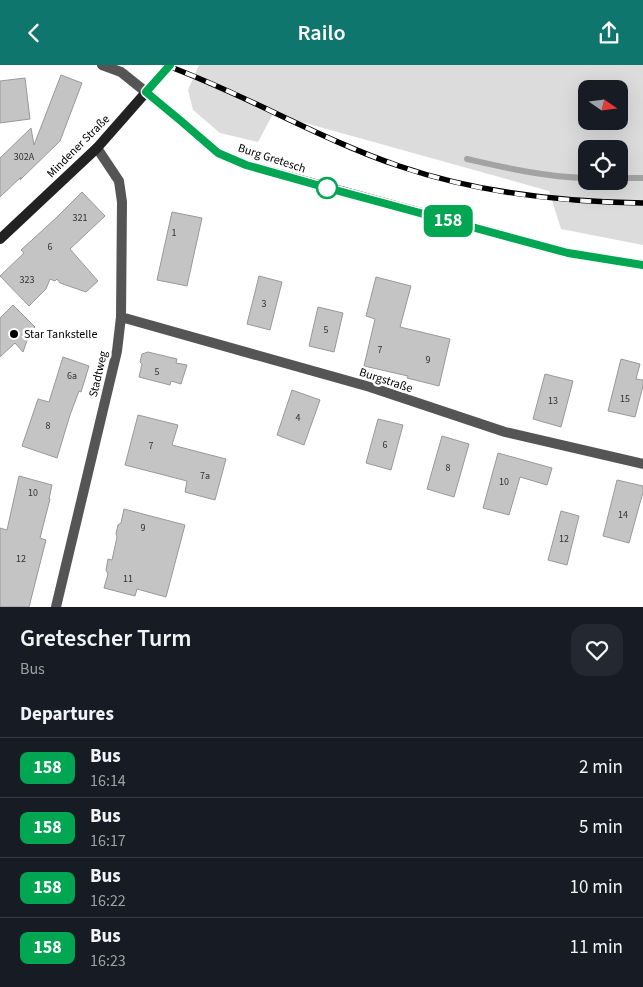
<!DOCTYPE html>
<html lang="en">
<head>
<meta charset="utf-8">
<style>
  body { margin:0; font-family:"Source Sans 3",sans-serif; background:#242831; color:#f1f3f6; height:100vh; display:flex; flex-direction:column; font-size:19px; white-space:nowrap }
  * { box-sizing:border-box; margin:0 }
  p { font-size:16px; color:#9ea1a6 }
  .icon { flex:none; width:28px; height:28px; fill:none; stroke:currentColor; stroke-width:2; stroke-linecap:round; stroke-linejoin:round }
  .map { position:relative; height:542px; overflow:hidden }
  .side { display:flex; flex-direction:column; background:#171b24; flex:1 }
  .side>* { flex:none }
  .badge { padding:0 10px; border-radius:8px; font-size:18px; line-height:32px }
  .needle { width:32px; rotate:104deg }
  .buttons { position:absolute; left:578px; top:15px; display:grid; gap:10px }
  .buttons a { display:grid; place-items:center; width:50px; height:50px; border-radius:10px; background:#171b24; box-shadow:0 5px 20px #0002; font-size:25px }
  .map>.badge { position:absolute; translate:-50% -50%; box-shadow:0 0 0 2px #fff }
  h2 { padding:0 20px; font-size:19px; line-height:45px }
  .round { display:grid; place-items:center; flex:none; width:52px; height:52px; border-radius:15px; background:#242831 }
  .summary { display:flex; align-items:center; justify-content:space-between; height:85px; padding:0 20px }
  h1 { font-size:24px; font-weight:600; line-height:38px }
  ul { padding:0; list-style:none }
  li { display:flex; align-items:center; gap:15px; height:60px; padding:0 20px; border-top:1px solid #363941 }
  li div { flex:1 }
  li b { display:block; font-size:19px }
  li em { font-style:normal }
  li .badge { min-width:55px; font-weight:700; text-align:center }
  header { display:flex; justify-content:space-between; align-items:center; height:65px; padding:0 20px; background:#0f766e; color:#fff; font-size:22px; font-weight:600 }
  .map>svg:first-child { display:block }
  .green { fill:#dcdcdc; fill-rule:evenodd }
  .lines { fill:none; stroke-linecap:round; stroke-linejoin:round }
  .stream { stroke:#a3a3a3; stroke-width:6 }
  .building { fill:#c4c4c4; stroke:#999 }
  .street { stroke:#555; stroke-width:10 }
  .secondary { stroke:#222; stroke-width:10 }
  .rail-casing { stroke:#000; stroke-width:5.5 }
  .rail { stroke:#fff; stroke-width:4; stroke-dasharray:11; stroke-linecap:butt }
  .line-casing { stroke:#fff; stroke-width:11 }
  .line { stroke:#00a651; stroke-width:8 }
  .stop-dot { fill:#fff; stroke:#00a651; stroke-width:2.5 }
  .poi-dot { fill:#000; stroke:#fff; stroke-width:2 }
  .labels { text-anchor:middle; stroke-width:5; stroke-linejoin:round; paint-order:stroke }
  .number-label { font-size:10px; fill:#313131 }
  .street-label { font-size:12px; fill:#000; stroke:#fff }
  .poi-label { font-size:12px; fill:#000; stroke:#fff; text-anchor:start }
</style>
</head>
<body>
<header><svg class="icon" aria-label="back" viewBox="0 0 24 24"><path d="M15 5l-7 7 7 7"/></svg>Railo<svg class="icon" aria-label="share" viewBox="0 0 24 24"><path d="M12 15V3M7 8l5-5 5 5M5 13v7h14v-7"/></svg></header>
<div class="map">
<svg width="643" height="542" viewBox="0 0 643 542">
  <rect width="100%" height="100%" fill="#fff"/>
  <path class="green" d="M199 0H643V180L561 164 549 126 273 49 258 77 220 68 193 45 188 25ZM586 24H619V56H586ZM586 84H619V116H586Z"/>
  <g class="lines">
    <path class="stream" d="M467 94C507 103 545 112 586 113
      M619 113H643"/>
  </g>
  <path class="building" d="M61 10 82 18 60 76 20 115 21 112 0 132V93L31 63 34 80Z
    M25 13 30 54 0 58V16Z
    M82 127 105 151 70 184 98 216 86 227 60 218 57 214 55 216 50 214 46 224 29 241 0 211 24 188 21 185 56 153Z
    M172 147 202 153 187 221 157 215Z
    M259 211 282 217 270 265 247 259Z
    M376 212 411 221 400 262 450 274 439 321 407 313 408 311 364 301 375 254 366 251Z
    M13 240 35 262 28 268 29 270 23 287 15 278 0 292V253Z
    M318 242 343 248 334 287 309 281Z
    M148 287 177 294 176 298 187 300 181 319 171 316 170 320 139 312 142 299 140 297 142 289Z
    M63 292 89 301 81 327 79 326 70 350 57 393 22 381 38 334 49 337Z
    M621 294 640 299 636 314 643 315V321L635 352 608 346Z
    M545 309 573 316 561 362 533 354Z
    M292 325 320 335 304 380 277 370Z
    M138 350 178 360 172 380 226 394 215 435 185 427 187 416 125 400Z
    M378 354 403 360 391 405 366 398Z
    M442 371 469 379 454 432 427 424Z
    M498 388 552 403 547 420 520 412 509 450 483 443Z
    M19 411 52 420 49 434H50L40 473 46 475 29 542H0V463L7 465Z
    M617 415 643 421V427L629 478 603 471Z
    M124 444 185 460 166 532 137 524 135 531 104 523 108 509 106 505 108 494 112 495 117 472 116 469 118 460 121 458Z
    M561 446 579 451 567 500 548 495Z"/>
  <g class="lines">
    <path class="street" d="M102 0 121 7 146 27
      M121 252 370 322 505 367 643 399
      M56 542 117 286 121 252 122 137 119 116 97 83"/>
    <path class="secondary" d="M146 27 181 56 218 88 246 100 568 188 643 200
      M0 174 97 83 170 0"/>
    <defs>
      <path id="rail" d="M165 0C245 29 319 74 399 101 478 128 560 137 643 138"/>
    </defs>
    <use href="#rail" class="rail-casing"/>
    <use href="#rail" class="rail"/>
  </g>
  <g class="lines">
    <defs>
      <path id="line" d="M170 0 146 27 181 56 218 88 246 100 324 122 568 188 643 200"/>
    </defs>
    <use href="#line" class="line-casing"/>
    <use href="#line" class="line"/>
  </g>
  <circle class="stop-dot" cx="327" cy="123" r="10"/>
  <circle class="poi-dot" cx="14" cy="269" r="5"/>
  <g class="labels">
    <g class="number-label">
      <text x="24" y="95">302A</text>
      <text x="80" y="156">321</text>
      <text x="174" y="171">1</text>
      <text x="50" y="185">6</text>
      <text x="27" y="218">323</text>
      <text x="264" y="242">3</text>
      <text x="326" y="268">5</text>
      <text x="380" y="288">7</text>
      <text x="428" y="298">9</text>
      <text x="157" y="310">5</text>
      <text x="72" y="314">6a</text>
      <text x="625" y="337">15</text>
      <text x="553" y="339">13</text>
      <text x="298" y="356">4</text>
      <text x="48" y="364">8</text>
      <text x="385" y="383">6</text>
      <text x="151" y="384">7</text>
      <text x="448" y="406">8</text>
      <text x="205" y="414">7a</text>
      <text x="504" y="420">10</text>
      <text x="33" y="431">10</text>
      <text x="623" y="453">14</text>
      <text x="143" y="466">9</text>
      <text x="564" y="477">12</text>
      <text x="21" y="497">12</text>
      <text x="128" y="517">11</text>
    </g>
    <g class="street-label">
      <text transform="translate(78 81) rotate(-45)" y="4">Mindener Straße</text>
      <text transform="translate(272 93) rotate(18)" y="4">Burg Gretesch</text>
      <text transform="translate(98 309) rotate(-77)" y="4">Stadtweg</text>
      <text transform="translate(386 315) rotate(18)" y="4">Burgstraße</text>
    </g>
    <g class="poi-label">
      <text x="24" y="273">Star Tankstelle</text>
    </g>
  </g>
</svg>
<div class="buttons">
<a><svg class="needle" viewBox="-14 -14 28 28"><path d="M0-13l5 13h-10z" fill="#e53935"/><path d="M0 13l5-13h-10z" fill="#9ea1a6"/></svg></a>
<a><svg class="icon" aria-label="locate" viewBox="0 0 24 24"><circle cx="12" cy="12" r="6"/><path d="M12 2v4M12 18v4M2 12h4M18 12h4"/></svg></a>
</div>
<b class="badge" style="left:448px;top:156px;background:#00a651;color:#fff">158</b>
</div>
<section class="side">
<div class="summary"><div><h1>Gretescher Turm</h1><p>Bus</p></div><a class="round"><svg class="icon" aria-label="heart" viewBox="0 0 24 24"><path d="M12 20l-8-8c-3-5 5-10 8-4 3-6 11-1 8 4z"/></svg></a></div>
<h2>Departures</h2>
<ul>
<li><span class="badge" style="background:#00a651;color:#fff">158</span><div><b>Bus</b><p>16:14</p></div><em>2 min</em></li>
<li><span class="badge" style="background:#00a651;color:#fff">158</span><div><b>Bus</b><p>16:17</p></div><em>5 min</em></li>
<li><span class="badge" style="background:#00a651;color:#fff">158</span><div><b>Bus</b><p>16:22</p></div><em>10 min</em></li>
<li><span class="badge" style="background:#00a651;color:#fff">158</span><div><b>Bus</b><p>16:23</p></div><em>11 min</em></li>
</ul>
</section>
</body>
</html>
